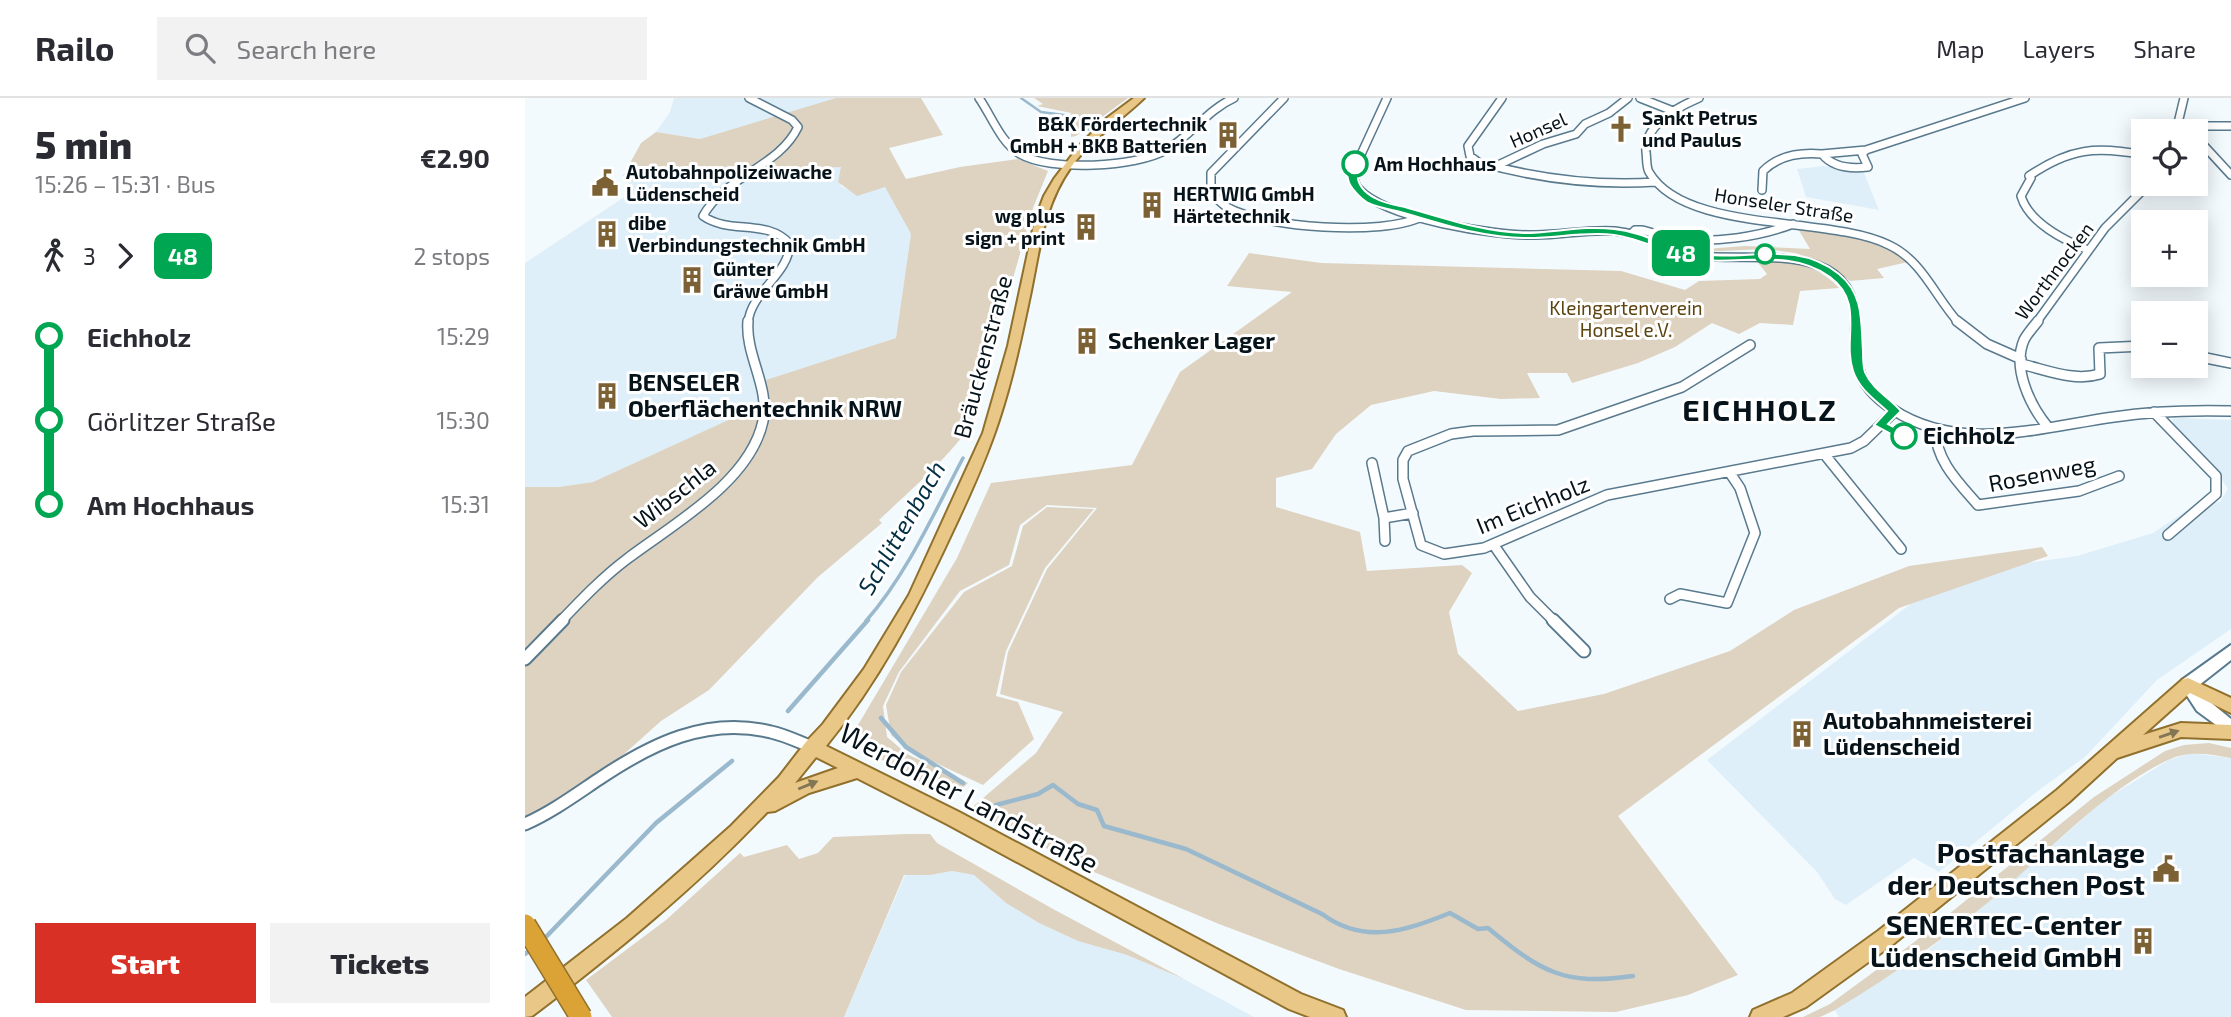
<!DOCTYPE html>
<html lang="en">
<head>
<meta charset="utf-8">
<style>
  body { margin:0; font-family:"Exo 2",sans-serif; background:#f2f2f3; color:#2b2b33; height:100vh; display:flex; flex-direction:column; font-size:26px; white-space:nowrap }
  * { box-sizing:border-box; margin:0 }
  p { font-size:23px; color:#7c7c81 }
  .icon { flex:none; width:38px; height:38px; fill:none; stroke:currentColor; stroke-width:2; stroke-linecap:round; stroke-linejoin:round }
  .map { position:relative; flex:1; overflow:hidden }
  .drawer { display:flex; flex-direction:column; background:#fff; width:525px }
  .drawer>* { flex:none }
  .badge { padding:0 14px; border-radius:10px; font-size:24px; line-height:46px }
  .tools { position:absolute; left:1606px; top:21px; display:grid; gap:14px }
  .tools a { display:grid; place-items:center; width:77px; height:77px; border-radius:0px; background:#fff; box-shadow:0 4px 18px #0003; font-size:35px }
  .map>.badge { position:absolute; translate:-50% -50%; box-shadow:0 0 0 4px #fff }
  .legs { display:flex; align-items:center; gap:10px; height:77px; padding:0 35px; font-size:23px }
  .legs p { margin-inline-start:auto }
  .summary { display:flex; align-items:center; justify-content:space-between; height:119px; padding:0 35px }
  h1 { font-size:38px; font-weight:800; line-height:52px }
  .button { display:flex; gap:14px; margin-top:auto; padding:14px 35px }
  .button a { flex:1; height:80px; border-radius:0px; background:#d93025; color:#fff; font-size:28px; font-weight:800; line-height:80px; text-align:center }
  .button a+a { background:#f2f2f3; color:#2b2b33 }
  ul { padding:0 35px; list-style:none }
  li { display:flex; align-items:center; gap:24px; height:84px; font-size:26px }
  li i { display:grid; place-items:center; width:10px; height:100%; margin:0 9px; background:currentColor }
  li i::after { content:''; width:18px; height:18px; margin:-9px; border:5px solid; border-radius:50%; background:#fff }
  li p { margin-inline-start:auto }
  li:first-child i { background:linear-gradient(#0000 50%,currentColor 0) }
  li:last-child i { background:linear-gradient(currentColor 50%,#0000 0) }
  header { display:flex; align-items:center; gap:42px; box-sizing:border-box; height:98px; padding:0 35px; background:#fff; border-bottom:2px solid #e1e1e2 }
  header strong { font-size:33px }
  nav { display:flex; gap:38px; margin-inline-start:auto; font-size:24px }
  .search { width:490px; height:63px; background:#f2f2f3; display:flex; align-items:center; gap:18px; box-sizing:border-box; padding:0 24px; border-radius:0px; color:#7c7c81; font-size:26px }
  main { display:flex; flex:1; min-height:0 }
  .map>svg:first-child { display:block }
  .built { fill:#deeffa }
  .green { fill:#ded2c0 }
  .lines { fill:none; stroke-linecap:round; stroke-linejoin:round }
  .stream-far2 { stroke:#9ab9cd; stroke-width:2.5 }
  .stream-far1 { stroke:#9ab9cd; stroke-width:3.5 }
  .stream { stroke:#9ab9cd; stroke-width:4.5 }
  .street-far2-casing { stroke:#59798d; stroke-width:10 }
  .street-far1-casing { stroke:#59798d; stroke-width:12 }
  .street-casing { stroke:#59798d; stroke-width:15 }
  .secondary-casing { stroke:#59798d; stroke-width:4 }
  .primary-casing { stroke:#90702c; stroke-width:4 }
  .street-far2 { stroke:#fff; stroke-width:7 }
  .street-far1 { stroke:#fff; stroke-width:9 }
  .street { stroke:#fff; stroke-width:11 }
  .secondary { fill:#fff; fill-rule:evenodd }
  .primary { fill:#e9c786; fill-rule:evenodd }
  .highway-bridge-casing { stroke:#90702c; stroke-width:24; stroke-linecap:butt }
  .highway-bridge { stroke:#dba236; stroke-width:21 }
  .oneway { fill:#837655 }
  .line-1 { fill:#00a651; stroke:#fff; stroke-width:2 }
  .stop-1-dot { fill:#fff; stroke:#00a651; stroke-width:3.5 }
  .labels { text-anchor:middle; stroke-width:6; stroke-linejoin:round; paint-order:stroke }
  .far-poi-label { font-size:19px; font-weight:bold; fill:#06131a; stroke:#fff; text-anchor:start }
  .far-street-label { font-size:19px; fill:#06131a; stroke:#fff }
  .far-stop-label { font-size:19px; font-weight:bold; fill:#06131a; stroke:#fff; text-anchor:start }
  .far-park-label { font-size:19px; fill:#5d430f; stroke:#fff }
  .poi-label { font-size:23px; font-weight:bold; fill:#06131a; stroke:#fff; text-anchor:start }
  .street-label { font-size:23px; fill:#06131a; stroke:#fff }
  .stop-label { font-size:23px; font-weight:bold; fill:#06131a; stroke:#fff; text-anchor:start }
  .water-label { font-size:24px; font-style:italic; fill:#022f44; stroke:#fff }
  .near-street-label { font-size:28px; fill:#06131a; stroke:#fff }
  .near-poi-label { font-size:28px; font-weight:bold; fill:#06131a; stroke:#fff; text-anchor:end }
  .district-label { font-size:30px; font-weight:bold; letter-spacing:2px; fill:#06131a; stroke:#fff }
</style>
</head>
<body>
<header>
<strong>Railo</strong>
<div class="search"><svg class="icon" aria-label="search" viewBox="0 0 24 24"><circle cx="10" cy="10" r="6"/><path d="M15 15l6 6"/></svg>Search here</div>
<nav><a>Map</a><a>Layers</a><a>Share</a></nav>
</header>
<main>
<section class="drawer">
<div class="summary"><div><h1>5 min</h1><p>15:26 – 15:31 · Bus</p></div><b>€2.90</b></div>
<div class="legs"><svg class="icon" aria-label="walk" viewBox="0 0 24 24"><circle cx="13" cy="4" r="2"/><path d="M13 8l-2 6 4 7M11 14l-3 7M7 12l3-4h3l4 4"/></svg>3<svg class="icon" aria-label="forward" viewBox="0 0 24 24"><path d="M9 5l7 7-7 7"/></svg><b class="badge" style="background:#00a651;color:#fff">48</b><p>2 stops</p></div>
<ul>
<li><i style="color:#00a651"></i><b>Eichholz</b><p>15:29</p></li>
<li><i style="color:#00a651"></i><span>Görlitzer Straße</span><p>15:30</p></li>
<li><i style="color:#00a651"></i><b>Am Hochhaus</b><p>15:31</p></li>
</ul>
<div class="button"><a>Start</a><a>Tickets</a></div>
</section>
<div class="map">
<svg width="1706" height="919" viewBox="0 0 1706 919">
  <rect width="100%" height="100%" fill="#f3fafe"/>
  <path class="built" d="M149 0H311L313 2 175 41 131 34 145 14Z
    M1299 68 1339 75 1354 112 1281 99 1272 71Z
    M317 69 316 88 324 92 360 89 386 136 371 240 242 282 246 303 68 384 34 389H0V165L101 98 105 83Z
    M1656 320 1706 322V531L1632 582 1560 659 1514 692 1414 774 1389 760 1321 807 1310 801 1292 774 1182 662 1387 505 1495 466 1552 458 1628 435 1670 407 1695 404 1703 391 1691 373 1649 328 1647 321Z
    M1666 655 1706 660V919H1314L1310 912 1398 856 1472 797 1579 702 1644 662Z
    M427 773 449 777 481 805 514 825 553 843 602 857 659 881 729 919H319L380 777H405Z"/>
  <path class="green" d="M311 0H396L418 37 364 50 381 81 435 69 493 61 523 73 508 110 481 205 472 222 476 224 446 304C447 310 449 316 448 321 439 346 376 401 354 422L357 425 293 479 184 592 136 623 88 666 41 698 0 719V389H34L68 384 245 303 241 282 371 240 386 136 360 89 332 98 313 84 316 69 105 83 107 77 98 78 116 45 131 34 175 41Z
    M509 0H603L551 38 546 39V15L512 8 518 6Z
    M1272 129C1312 135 1351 138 1383 164L1352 171 1359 180 1325 183 1299 165 1270 155 1240 151 1172 154 1147 148 1114 134 1172 143 1180 151 1220 148 1285 151Z
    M724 155 796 165 1096 173 1160 192 1174 183 1235 181 1242 176 1230 161C1259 159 1294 167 1314 190L1275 193 1268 227 1235 225 1214 236 1187 225 1150 249 1113 265 1047 285 1042 275H1002L1015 300 976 301 909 293 846 307 811 336 787 371 751 380V409L835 434 842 473 937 467 947 475 924 514 933 556 993 613 1079 596 1205 553 1269 512 1384 468 1517 449 1523 458 1374 510 1093 718 1213 877 1163 897 1091 914 941 912 814 871 694 826 569 774 444 712 511 655 538 614 475 596 483 554 522 471 572 410 522 407 495 427 484 467 435 493 374 574 358 608 362 639 382 656 443 685 425 702 340 652 327 637 432 460 466 385 607 367 655 274 767 194 702 188Z
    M522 409 569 411 520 470 481 553 471 598 493 604 509 641 458 687 385 653 366 637 361 607 376 574 439 494 487 468 498 428Z
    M1684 645 1706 650V660C1684 656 1664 652 1643 662 1577 694 1527 751 1471 798 1420 840 1367 878 1310 912L1295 919H1278L1305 906 1388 845 1569 699 1640 653 1659 647Z
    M382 736H405L412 745 528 811 659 881 602 857 553 843 514 825 481 805 449 777 427 773 405 777H379L319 919H87L61 882 141 822 215 755 219 759 262 747 274 761 293 755 308 739Z"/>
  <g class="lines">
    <path class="stream-far2" d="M496 0 516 14 547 18V34L572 30"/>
    <path class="stream-far1" d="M341 523C382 476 409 415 438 360"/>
    <path class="stream" d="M263 613 343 522
      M356 620 381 649 438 685
      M471 707 513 696 528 687 553 706 572 712 579 728 661 751 797 816C839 847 880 833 925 815L953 831 963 830C1016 874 1039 888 1108 878
      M18 842 131 725 207 663
      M0 856 7 851"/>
    <defs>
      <path id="street-far2" d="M454 0C466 17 476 45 495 56 525 74 612 69 641 52 667 37 682 12 709 0
        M759 0 686 75V94C691 99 696 106 702 109 739 130 858 138 896 119
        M862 0 827 76C829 80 830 87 833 90 860 121 971 138 1011 137 1037 137 1063 131 1090 133 1121 136 1146 155 1176 158 1230 164 1330 141 1331 225
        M977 0 943 48 945 58 953 64C1013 81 1069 88 1131 84
        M1115 0 1148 13
        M1174 0C1153 9 1119 26 1121 54 1122 60 1121 69 1124 74 1160 136 1304 117 1364 147 1398 163 1410 199 1434 225
        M1658 28H1706
        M1646 33 1653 25 1659 0
        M1671 39 1706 77
        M1341 52 1337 56 1343 69C1326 71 1308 70 1297 56Z
        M1341 52 1500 0
        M969 69 1018 46 1051 36 1060 26 1084 15 1103 0
        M1504 78C1545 50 1571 48 1619 57
        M1506 80 1496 98C1504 125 1539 142 1563 152
        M1237 92 1238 73C1254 57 1275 54 1297 56
        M1106 136 1110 132H1116C1128 134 1140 140 1153 141 1190 145 1234 139 1268 126
        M223 225C226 193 263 178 265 146 242 120 205 137 178 118 200 78 254 69 273 29L267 22 224 0
        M1511 225 1580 130 1616 94 1619 85"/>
      <path id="street-far1" d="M1331 223C1330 239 1329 255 1334 271 1338 288 1352 301 1367 311 1434 356 1516 329 1589 319 1628 313 1667 312 1706 313
        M1432 223 1462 246 1496 261
        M1513 223C1508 229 1502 236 1499 242 1487 270 1505 307 1522 328
        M1225 247 1157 289 1033 332 948 333 926 336 883 353 878 362V381L896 447 919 456 959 450 1082 397 1326 350 1339 343 1370 313
        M1671 258 1706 265
        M1496 266C1522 272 1549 284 1575 276L1574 250 1619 248
        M1629 314 1691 378V396L1643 437
        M1410 331C1411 363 1433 384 1453 407L1554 393 1594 378
        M1300 357 1376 451
        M847 365 859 420 860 443
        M859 420 888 415
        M968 446 1005 499 1029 523
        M1145 501 1155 496 1202 505 1230 435 1215 390 1205 375
        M36 523C57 501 78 479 102 461 148 426 225 384 238 323 245 289 220 257 223 223"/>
      <path id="street" d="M1028 522 1059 553
        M0 561 38 522
        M0 726C27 714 50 697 74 681 126 646 182 618 246 634 260 637 274 644 287 649"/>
      <path id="secondary" d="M1706 547V562L1673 588 1684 603 1706 621V638L1672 613 1655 587 1657 582Z"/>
      <path id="primary" d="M609 0H619C594 24 568 39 546 69 519 107 515 149 506 193 497 236 488 280 474 322 461 362 443 401 425 439 390 514 354 583 301 648L434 714 776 896 818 912 821 919H785L764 911 422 726 332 680 284 695 250 713 242 714C170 790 90 855 7 918L0 919V899L102 820 206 728 254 679 281 644 298 626 339 571 384 497 458 335 483 248 510 122 519 98 529 81 554 48 582 20ZM291 659 313 670 270 685Z
        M1663 580 1706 600V615L1665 595 1618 637 1656 625 1706 627V641L1656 639 1592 660 1544 704 1367 847 1281 909 1258 919H1225L1228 912 1267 895 1353 833 1532 692 1657 582Z"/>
    </defs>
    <use href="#street-far2" class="street-far2-casing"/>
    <use href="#street-far1" class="street-far1-casing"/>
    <use href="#street" class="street-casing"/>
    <use href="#secondary" class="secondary-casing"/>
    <use href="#primary" class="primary-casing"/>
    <use href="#street-far2" class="street-far2"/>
    <use href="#street-far1" class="street-far1"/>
    <use href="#street" class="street"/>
    <use href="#secondary" class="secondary"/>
    <use href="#primary" class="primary"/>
    <defs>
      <path id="highway-bridge" d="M0 827 56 919"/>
    </defs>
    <use href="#highway-bridge" class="highway-bridge-casing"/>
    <use href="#highway-bridge" class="highway-bridge"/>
  </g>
  <defs><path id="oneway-solid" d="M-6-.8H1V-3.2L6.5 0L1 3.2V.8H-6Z" transform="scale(1.75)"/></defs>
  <g class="oneway">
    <use href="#oneway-solid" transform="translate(1644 636) rotate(-19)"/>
    <use href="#oneway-solid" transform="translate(283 687) rotate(-22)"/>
  </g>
  <path class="line-1" d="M830 64 835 66C829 81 835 92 850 100 858 105 871 107 880 109 918 120 959 134 999 135 1028 135 1060 127 1089 131 1118 134 1142 149 1170 155 1218 165 1269 140 1314 176 1339 196 1336 224 1338 253 1338 260 1338 268 1340 274 1348 292 1364 299 1376 313L1363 326 1385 338 1379 342 1375 341 1349 327 1362 313C1349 301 1334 291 1328 273 1317 240 1340 205 1305 179 1266 151 1220 166 1176 162 1145 158 1119 141 1089 137 1060 133 1028 141 999 140 958 140 918 126 879 115 868 112 853 110 843 105 836 101 824 89 823 81 821 74 824 67 830 64Z"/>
  <defs>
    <symbol id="church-bare" viewBox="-9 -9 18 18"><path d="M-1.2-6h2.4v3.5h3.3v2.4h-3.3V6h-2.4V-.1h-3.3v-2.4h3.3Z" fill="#7c6134" stroke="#fff" stroke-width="2.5" paint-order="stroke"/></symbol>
    <symbol id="building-bare" viewBox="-9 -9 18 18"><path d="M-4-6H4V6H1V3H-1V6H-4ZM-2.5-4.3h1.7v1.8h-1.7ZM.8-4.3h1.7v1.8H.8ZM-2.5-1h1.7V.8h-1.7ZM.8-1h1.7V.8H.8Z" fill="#7c6134" stroke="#fff" stroke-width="2.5" paint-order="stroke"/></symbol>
    <symbol id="civic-bare" viewBox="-9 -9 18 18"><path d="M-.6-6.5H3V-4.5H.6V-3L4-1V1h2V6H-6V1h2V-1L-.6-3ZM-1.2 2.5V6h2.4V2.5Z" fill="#7c6134" stroke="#fff" stroke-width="2.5" paint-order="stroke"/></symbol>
  </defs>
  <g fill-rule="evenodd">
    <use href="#church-bare" x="1077" y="12" width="38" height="38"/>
    <use href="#building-bare" x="684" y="18" width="38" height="38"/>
    <use href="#civic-bare" x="61" y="66" width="38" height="38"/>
    <use href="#building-bare" x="608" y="88" width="38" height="38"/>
    <use href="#building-bare" x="542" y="110" width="38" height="38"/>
    <use href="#building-bare" x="63" y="117" width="38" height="38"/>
    <use href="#building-bare" x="148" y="163" width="38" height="38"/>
    <use href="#building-bare" x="543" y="224" width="38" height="38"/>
    <use href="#building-bare" x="63" y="279" width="38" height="38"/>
    <use href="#building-bare" x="1258" y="617" width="38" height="38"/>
    <use href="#civic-bare" x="1622" y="752" width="38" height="38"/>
    <use href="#building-bare" x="1599" y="824" width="38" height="38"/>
  </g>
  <g class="stop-1-dot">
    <circle cx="830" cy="66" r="12"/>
    <circle cx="1240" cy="156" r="9"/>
    <circle cx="1379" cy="338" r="12"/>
  </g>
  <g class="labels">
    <g class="far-poi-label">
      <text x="1117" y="27">Sankt Petrus<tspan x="1117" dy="22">und Paulus</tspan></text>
      <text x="682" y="33" text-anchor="end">B&amp;K Fördertechnik<tspan x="682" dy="22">GmbH + BKB Batterien</tspan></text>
      <text x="101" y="81">Autobahnpolizeiwache<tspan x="101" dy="22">Lüdenscheid</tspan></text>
      <text x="648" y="103">HERTWIG GmbH<tspan x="648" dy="22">Härtetechnik</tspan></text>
      <text x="540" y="125" text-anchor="end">wg plus<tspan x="540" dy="22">sign + print</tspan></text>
      <text x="103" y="132">dibe<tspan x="103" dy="22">Verbindungstechnik GmbH</tspan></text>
      <text x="188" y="178">Günter<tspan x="188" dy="22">Gräwe GmbH</tspan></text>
    </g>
    <g class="far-street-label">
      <text transform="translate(1013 32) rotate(-24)" y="7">Honsel</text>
      <text transform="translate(1259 107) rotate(9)" y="7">Honseler Straße</text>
      <text transform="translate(1529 173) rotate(-53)" y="7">Worthnocken</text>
    </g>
    <g class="far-stop-label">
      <text x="849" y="73">Am Hochhaus</text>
    </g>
    <g class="far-park-label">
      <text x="1101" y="217">Kleingartenverein<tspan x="1101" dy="22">Honsel e.V.</tspan></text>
    </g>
    <g class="poi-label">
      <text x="583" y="251">Schenker Lager</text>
      <text x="103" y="293">BENSELER<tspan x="103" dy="26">Oberflächentechnik NRW</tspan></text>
      <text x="1298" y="631">Autobahnmeisterei<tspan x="1298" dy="26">Lüdenscheid</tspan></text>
    </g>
    <g class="street-label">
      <text transform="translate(458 259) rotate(-75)" y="8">Bräuckenstraße</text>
      <text transform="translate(1517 376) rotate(-11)" y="8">Rosenweg</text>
      <text transform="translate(150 396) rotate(-38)" y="8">Wibschla</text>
      <text transform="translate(1008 407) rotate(-22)" y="8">Im Eichholz</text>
    </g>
    <g class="stop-label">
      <text x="1398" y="346">Eichholz</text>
    </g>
    <g class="water-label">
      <text transform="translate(377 430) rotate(-60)" y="8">Schlittenbach</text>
    </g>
    <g class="near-street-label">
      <text transform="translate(444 700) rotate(28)" y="10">Werdohler Landstraße</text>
    </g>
    <g class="near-poi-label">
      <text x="1620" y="765">Postfachanlage<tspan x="1620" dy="32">der Deutschen Post</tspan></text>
      <text x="1597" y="837">SENERTEC-Center<tspan x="1597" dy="32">Lüdenscheid GmbH</tspan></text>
    </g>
    <g class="district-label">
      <text x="1235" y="323">EICHHOLZ</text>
    </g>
  </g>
</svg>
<div class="tools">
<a><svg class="icon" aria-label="locate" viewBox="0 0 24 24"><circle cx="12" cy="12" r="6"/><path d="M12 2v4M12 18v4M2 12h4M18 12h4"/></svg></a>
<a>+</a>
<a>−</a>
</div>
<b class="badge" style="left:1156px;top:155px;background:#00a651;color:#fff">48</b>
</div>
</main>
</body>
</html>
